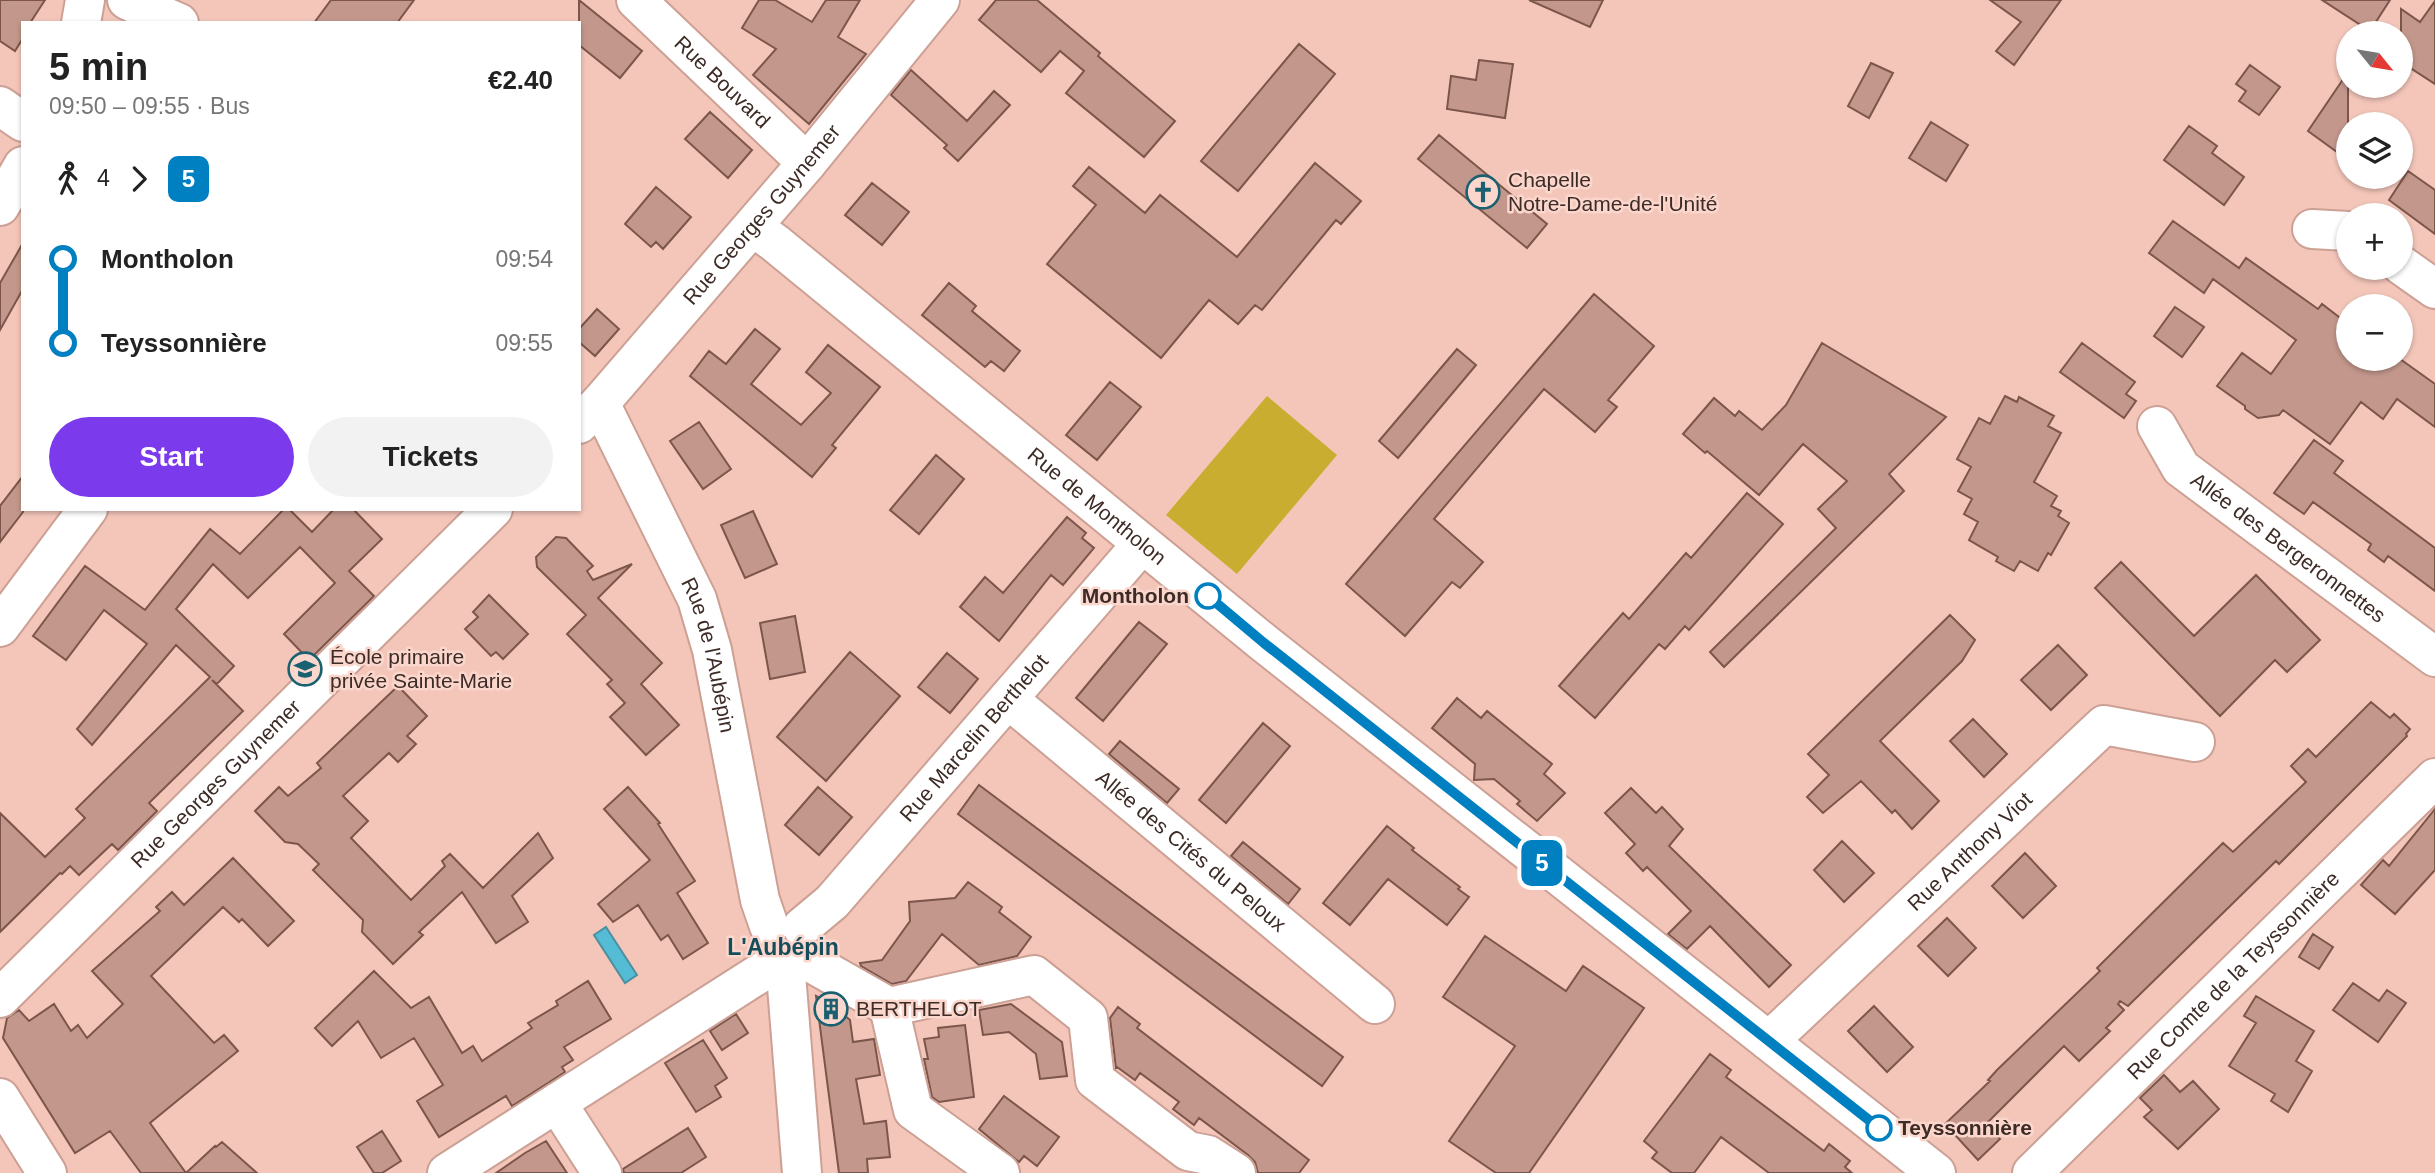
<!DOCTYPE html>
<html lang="en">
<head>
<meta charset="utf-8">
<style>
  body { margin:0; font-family:Arial,sans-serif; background:#f2f2f2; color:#222; height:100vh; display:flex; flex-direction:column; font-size:26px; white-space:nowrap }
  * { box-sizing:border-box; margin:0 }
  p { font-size:23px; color:#767676 }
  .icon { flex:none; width:38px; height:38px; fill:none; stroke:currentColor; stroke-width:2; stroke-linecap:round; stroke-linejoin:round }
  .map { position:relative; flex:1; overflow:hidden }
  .side { position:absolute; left:21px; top:21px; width:560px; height:490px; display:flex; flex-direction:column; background:#fff; border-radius:0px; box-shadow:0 2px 5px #0004 }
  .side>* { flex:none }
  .badge { padding:0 14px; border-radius:10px; font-size:24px; line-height:46px }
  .needle { width:46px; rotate:120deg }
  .tools { position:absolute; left:2336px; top:21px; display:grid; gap:14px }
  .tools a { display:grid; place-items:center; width:77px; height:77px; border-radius:50%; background:#fff; box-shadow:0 2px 5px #0004; font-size:35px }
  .map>.badge { position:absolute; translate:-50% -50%; box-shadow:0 0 0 4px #fff }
  .legs { display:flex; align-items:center; gap:10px; height:77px; padding:0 28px; font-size:23px }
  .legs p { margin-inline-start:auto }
  .headline { display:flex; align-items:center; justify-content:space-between; height:119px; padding:0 28px }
  h1 { font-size:38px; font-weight:700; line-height:52px }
  .cta { display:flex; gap:14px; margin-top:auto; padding:14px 28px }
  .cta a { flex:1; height:80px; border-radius:42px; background:#7c3aed; color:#fff; font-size:28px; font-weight:700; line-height:80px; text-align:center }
  .cta a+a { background:#f2f2f2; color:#222 }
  ul { padding:0 28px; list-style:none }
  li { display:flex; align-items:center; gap:24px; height:84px; font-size:26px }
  li i { display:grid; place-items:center; width:10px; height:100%; margin:0 9px; background:currentColor }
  li i::after { content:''; width:18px; height:18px; margin:-9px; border:5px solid; border-radius:50%; background:#fff }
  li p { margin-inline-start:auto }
  li:first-child i { background:linear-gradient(#0000 50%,currentColor 0) }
  li:last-child i { background:linear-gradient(currentColor 50%,#0000 0) }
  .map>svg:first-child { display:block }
  .green { fill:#c9ad31 }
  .water { fill:#54bcd4; stroke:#4d90a0; stroke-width:2 }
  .building { fill:#c3978c; stroke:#7d564b; stroke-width:2 }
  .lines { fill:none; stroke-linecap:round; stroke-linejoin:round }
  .minor-casing { stroke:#cca094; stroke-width:42 }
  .major-casing { stroke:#cca094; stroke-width:42 }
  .minor { stroke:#fff; stroke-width:38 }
  .major { stroke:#fff; stroke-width:38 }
  .line-1-casing { stroke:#fff; stroke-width:16 }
  .line-1 { stroke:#0080c0; stroke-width:10 }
  .stop-1-dot { fill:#fff; stroke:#0080c0; stroke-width:3.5 }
  .labels { text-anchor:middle; stroke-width:5; stroke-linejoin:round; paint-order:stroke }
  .street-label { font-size:21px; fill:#3d2b26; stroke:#fbd6cc }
  .poi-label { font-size:21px; fill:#3d2b26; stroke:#fbd6cc; text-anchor:start }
  .stop-label { font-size:21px; font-weight:bold; fill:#3d2b26; stroke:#fbd6cc; text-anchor:end }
  .neighbourhood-label { font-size:23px; font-weight:bold; fill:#154e5a; stroke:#fbd6cc }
</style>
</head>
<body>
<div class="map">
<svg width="2435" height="1173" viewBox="0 0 2435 1173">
  <rect width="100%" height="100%" fill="#f4c6ba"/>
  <path class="green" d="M1267 396 1337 455 1237 574 1166 515Z"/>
  <path class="water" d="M606 927 637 975 625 983 594 935Z"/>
  <path class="building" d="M0 0H45L30 23H23V38L15 51 0 41Z
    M331 0H414L397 23H314Z
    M579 0 642 51 620 78 579 45Z
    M759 0H775L812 22 826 0H860L838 37 866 54 809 124 753 75 776 49 742 28Z
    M996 0H1037L1100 53 1098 56 1175 121 1144 157 1066 93 1084 71 1060 51 1041 72 979 20Z
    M1529 0H1603L1590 27Z
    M1990 0H2061L2014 65 1996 51 2021 22Z
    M2322 0H2390L2370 31Z
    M2435 1V84L2401 62V9L2420 22Z
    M1299 44 1335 74 1238 191 1201 161Z
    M1479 60 1513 64 1505 118 1447 109 1451 76 1476 80Z
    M1871 63 1893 73 1869 118 1848 106Z
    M2250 65 2280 87 2259 115 2239 101 2246 91 2236 84Z
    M911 70 967 121 994 91 1010 105 958 161 944 148 947 145 891 95Z
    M2348 72V160L2308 131Z
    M710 112 752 150 728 178 685 139Z
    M1931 122 1968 145 1946 181 1909 158Z
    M2189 126 2217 146 2212 153 2244 177 2224 205 2164 160Z
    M1439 135 1547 224 1527 248 1418 159Z
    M1315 163 1361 201 1341 224 1336 220 1262 310 1255 305 1238 324 1209 300 1161 358 1047 264 1096 205 1073 186 1089 167 1145 213 1160 195 1237 257Z
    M2408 171 2435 190V234L2389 200Z
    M872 183 909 212 882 245 845 215Z
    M656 187 691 217 663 249 656 242 651 247 625 224Z
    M2173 221 2239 268 2246 258 2318 309 2322 304 2348 324V359H2400L2435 384V427L2397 399 2383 419 2361 402 2330 444 2283 410 2279 415 2258 418 2245 409V406L2217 386 2242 353 2271 374 2296 340 2213 279 2204 293 2149 253Z
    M23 243V289L0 330V283Z
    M949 283 976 306 972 311 1020 351 1004 371 991 361 985 367 922 315Z
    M1594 294 1654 346 1608 400 1617 407 1595 432 1544 389 1434 519 1483 562 1460 588 1452 582 1405 636 1346 584Z
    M2175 307 2204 327 2182 357 2154 336Z
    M597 309 619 329 595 356 579 342V329Z
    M755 329 780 349 751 384 801 425 831 393 806 372 828 345 880 387 832 445 836 448 812 477 690 376 709 351 726 364Z
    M1822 343 1946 417 1889 474 1904 491 1724 667 1710 652 1836 528 1818 509 1847 481 1803 444 1759 495 1707 451 1705 453 1683 434 1714 398 1735 416 1739 411 1762 430 1786 405Z
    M2082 343 2135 382 2126 394 2136 401 2124 418 2060 372Z
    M1457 349 1476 365 1398 458 1379 441Z
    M1110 382 1141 407 1097 460 1066 435Z
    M2005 396 2017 402 2019 397 2054 416 2048 426 2061 433 2034 482 2057 496 2051 506 2061 511 2058 516 2069 523 2051 555 2048 553 2038 571 2020 561 2014 571 1996 561 1998 557 1969 540 1978 522 1964 514 1972 499 1958 491 1971 467 1957 459 1979 418 1990 424Z
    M699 422 731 469 703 489 670 441Z
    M2314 440 2343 461 2334 473 2435 548V591L2388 556 2384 562 2368 550 2371 544 2313 502 2304 514 2274 493Z
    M936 455 964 479 919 534 890 510Z
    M23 476V512L0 542V506Z
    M1747 493 1783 524 1689 630 1685 626 1665 649 1659 644 1595 718 1559 686 1623 613 1629 619 1686 553 1691 558Z
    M284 509H289L312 532 334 509H353L382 539 349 571 374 596 309 660 284 634 335 583 300 547 248 598 213 564 176 609 234 666 217 684 212 680 243 711 149 803 157 811 118 850 112 844 79 875 70 866 62 874 60 873 0 932V813L45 857 85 818 76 809 210 677 176 645 92 745 77 729 147 644 104 610 66 660 33 636 85 566 145 610 210 529 240 554Z
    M753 511 777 564 745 578 721 525Z
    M1067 517 1086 533 1082 538 1094 548 1063 585 1051 575 999 641 960 607 985 577 1003 593Z
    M556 537 566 538 593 566 587 571 593 580 632 564 598 598 662 663 641 684 679 725 646 755 610 717 625 703 607 684 612 680 567 634 586 615 537 567 536 557Z
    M2121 562 2194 636 2256 575 2320 640 2287 672 2275 660 2220 716 2095 588Z
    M489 595 528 634 503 659 496 652 491 656 465 629 478 617 473 612Z
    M1950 615 1975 640 1962 661 1880 741 1939 801 1912 829 1895 810 1892 813 1861 781 1823 813 1807 797 1829 775 1808 754Z
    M795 616 805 672 770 679 760 623Z
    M1139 622 1167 644 1103 721 1076 698Z
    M2058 645 2087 675 2051 710 2021 680Z
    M850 652 900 696 826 781 777 737Z
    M947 653 978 679 950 713 918 687Z
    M398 686 427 716 407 736 416 744 398 762 389 753 343 796 368 821 351 838 411 900 445 866 442 861 450 854 483 888 538 833 553 858 512 896 528 922 496 943 462 892 419 932 423 935 393 964 362 932 363 920 313 870 319 864 298 844 285 842 255 811 279 787 288 796 321 768 317 763Z
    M1457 698 1481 718 1487 711 1552 764 1544 774 1565 793 1537 821 1517 804 1520 801 1494 779 1474 780 1475 764 1432 728Z
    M2371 702 2390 718 2394 714 2410 729 2406 734 2407 736 2279 864 2276 861 2128 1006 2120 1001 2118 1004 2124 1010 2106 1028 2110 1031 2079 1061 2064 1046 1986 1124 2000 1139 1978 1160 1945 1124 1990 1081 1988 1080 1997 1070 2100 971 2097 968 2223 843 2233 852 2306 782 2291 766 2308 749 2316 757Z
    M1973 719 2007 754 1984 777 1950 741Z
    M1263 723 1290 746 1226 823 1199 800Z
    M1120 741 1179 789 1167 803 1109 754Z
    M979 785 1343 1057 1322 1086 958 814Z
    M628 787 660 823 658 824 695 881 677 893 708 943 683 959 668 935 661 940 638 905 613 922 598 904 650 860 604 809Z
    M818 787 852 817 819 855 785 825Z
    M1631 788 1656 813 1662 807 1683 829 1669 846 1791 965 1769 987 1710 926 1687 949 1668 934 1691 911 1647 867 1643 871 1626 853 1635 844 1605 813Z
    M2435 809V870L2395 914 2361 885 2383 860 2389 866Z
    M1387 826 1414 848 1412 850 1460 887 1458 889 1469 897 1447 925 1388 879 1350 925 1323 903Z
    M1842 841 1874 873 1844 902 1814 870Z
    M1243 842 1300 889 1288 904 1231 856Z
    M2025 853 2056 886 2023 918 1992 886Z
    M233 858 294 921 268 946 242 919 239 922 223 907 151 976 214 1043 224 1035 238 1051 150 1123 186 1173 215 1146 216 1147 222 1142 257 1173H141L110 1131 75 1153 3 1038 7 1018 19 1010 29 1021 54 1004 71 1031 78 1025 87 1038 123 1004 92 971 160 911 156 907 172 892 184 905Z
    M968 882 1002 907 999 912 1031 937 1017 956 979 965 942 934 906 981 892 984 861 966 860 963 882 960 910 921 909 902 955 898Z
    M1947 918 1976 948 1948 976 1918 946Z
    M2313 934 2333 947 2319 969 2299 957Z
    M1485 936 1566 991 1583 966 1644 1008 1529 1173H1496L1449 1141 1515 1046 1443 997Z
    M374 971 411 1008 429 997 462 1053 473 1046 482 1061 532 1028 528 1023 558 1005 556 1001 588 981 611 1019 564 1047 573 1060 562 1067 565 1072 512 1106 506 1096 439 1137 417 1101 443 1085 414 1038 381 1058 358 1021 332 1046 315 1028Z
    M2353 983 2379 1001 2387 990 2406 1003 2378 1042 2333 1010Z
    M816 996 831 1004 850 1020 853 1042 874 1039 880 1075 856 1079 864 1124 886 1121 890 1157 867 1159 868 1173H839Z
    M2256 996 2314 1031 2296 1061 2312 1071 2288 1112 2271 1101 2275 1094 2229 1066 2256 1023 2244 1016Z
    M1011 1004 1062 1042 1067 1076 1040 1079 1036 1054 1009 1032 983 1035 979 1010Z
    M1874 1006 1913 1047 1887 1072 1848 1031Z
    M1118 1007 1140 1024 1137 1028 1309 1160 1299 1173H1258L1255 1162 1248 1155 1199 1118 1194 1125 1173 1109 1179 1102 1140 1073 1135 1080 1117 1067 1116 1068 1110 1018Z
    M736 1014 748 1033 722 1050 710 1031Z
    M965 1025 974 1097 939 1102 932 1097 924 1059H928L924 1039 939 1037 938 1028Z
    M703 1040 727 1078 715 1086 721 1097 696 1112 665 1063Z
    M1710 1054 1731 1070 1726 1077 1824 1151 1829 1144 1850 1161 1845 1167 1852 1173H1769L1721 1137 1694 1173H1672L1652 1158 1657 1152 1644 1141Z
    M2164 1075 2180 1092 2193 1081 2219 1109 2178 1149 2144 1117 2152 1110 2140 1098Z
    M1004 1096 1059 1137 1037 1166 1024 1156 1019 1162 979 1129Z
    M688 1128 706 1157 681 1173H624L623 1169Z
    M382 1131 401 1161 382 1173H374L357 1147Z
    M546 1141 567 1173H496L525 1153Z"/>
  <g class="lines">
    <defs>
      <g id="minor">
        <path d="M127 0 179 23"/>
        <path id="s1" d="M636 0 807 163"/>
        <path d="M81 23 85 0"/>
        <path d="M0 106 23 122"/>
        <path d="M0 206 23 166"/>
        <path id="s2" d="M753 227 775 243 1264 643 1936 1173"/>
        <path d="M2312 229 2348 231"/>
        <path d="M2401 265 2435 289"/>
        <path id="s3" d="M600 403 697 599 712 650 760 900 769 926"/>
        <path id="s4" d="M579 424 600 403 807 163 940 0"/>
        <path id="s5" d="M2157 426 2181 468 2435 657"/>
        <path d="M0 627 88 509"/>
        <path id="s6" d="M1008 699 1375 1004"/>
        <path id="s7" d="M802 927 832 902 1141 545"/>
        <path d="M808 961 889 1007 1034 975 1088 1018 1095 1080 1188 1151 1208 1155 1236 1173"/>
        <path d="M786 974 802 1173"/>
        <path id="s8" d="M0 998 493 509"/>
        <path d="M889 1007 913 1110 1000 1173"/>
        <path id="s9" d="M1769 1041 2104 725 2195 742"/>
        <path d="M557 1103 602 1173"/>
        <path d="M447 1173 768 968"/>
        <path id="s10" d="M2032 1173 2435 778"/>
      </g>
      <path id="major" d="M0 1098 47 1173"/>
    </defs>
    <use href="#minor" class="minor-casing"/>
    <use href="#major" class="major-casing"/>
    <use href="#minor" class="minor"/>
    <use href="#major" class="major"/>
  </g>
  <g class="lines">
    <defs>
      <path id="line-1" d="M1208 596 1264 643 1879 1128"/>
    </defs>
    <use href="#line-1" class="line-1-casing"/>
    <use href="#line-1" class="line-1"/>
  </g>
  <defs>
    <symbol id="church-ring" viewBox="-11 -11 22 22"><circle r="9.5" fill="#fbd6cc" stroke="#196170" stroke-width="1.5"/><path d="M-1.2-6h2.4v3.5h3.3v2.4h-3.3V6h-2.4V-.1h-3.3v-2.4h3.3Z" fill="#196170"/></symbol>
    <symbol id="school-ring" viewBox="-11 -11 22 22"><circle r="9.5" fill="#fbd6cc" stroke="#196170" stroke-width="1.5"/><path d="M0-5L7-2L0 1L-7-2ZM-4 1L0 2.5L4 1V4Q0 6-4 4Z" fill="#196170"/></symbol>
    <symbol id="building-ring" viewBox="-11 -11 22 22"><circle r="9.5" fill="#fbd6cc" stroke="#196170" stroke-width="1.5"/><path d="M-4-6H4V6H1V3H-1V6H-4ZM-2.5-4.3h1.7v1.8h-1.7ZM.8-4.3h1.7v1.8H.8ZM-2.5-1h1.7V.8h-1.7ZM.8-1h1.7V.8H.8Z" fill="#196170"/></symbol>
  </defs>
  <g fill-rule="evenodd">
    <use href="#church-ring" x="1464" y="173" width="38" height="38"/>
    <use href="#school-ring" x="286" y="650" width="38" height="38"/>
    <use href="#building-ring" x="812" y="990" width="38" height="38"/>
  </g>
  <g class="stop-1-dot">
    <circle cx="1208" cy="596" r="12"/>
    <circle cx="1879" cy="1128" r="12"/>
  </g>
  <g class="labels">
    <g class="street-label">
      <text dy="7" stroke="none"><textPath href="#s1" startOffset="119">Rue Bouvard</textPath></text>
      <text dy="7" stroke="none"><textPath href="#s4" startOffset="278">Rue Georges Guynemer</textPath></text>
      <text dy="7" stroke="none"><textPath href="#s2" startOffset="443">Rue de Montholon</textPath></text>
      <text dy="7" stroke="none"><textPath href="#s5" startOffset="182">Allée des Bergeronnettes</textPath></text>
      <text dy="7" stroke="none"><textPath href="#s3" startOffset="276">Rue de l'Aubépin</textPath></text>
      <text dy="7" stroke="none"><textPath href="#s7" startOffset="256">Rue Marcelin Berthelot</textPath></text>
      <text dy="7" stroke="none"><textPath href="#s8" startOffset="304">Rue Georges Guynemer</textPath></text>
      <text dy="7" stroke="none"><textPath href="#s6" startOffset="238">Allée des Cités du Peloux</textPath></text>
      <text dy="7" stroke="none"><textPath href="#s9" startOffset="276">Rue Anthony Viot</textPath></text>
      <text dy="7" stroke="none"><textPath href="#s10" startOffset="282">Rue Comte de la Teyssonnière</textPath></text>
    </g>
    <g class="poi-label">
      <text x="1508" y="187">Chapelle<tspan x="1508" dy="24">Notre-Dame-de-l'Unité</tspan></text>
      <text x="330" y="664">École primaire<tspan x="330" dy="24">privée Sainte-Marie</tspan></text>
      <text x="856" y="1016">BERTHELOT</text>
    </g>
    <g class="stop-label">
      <text x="1189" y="603">Montholon</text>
      <text x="1898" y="1135" text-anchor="start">Teyssonnière</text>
    </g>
    <g class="neighbourhood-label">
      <text x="783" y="955">L'Aubépin</text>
    </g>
  </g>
</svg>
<div class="tools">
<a><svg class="needle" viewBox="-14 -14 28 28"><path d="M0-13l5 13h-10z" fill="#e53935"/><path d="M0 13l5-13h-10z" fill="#767676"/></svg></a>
<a><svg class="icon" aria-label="layers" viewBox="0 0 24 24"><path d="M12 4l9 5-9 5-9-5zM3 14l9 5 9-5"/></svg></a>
<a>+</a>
<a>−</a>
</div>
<b class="badge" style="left:1542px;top:863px;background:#0080c0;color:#fff">5</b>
<section class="side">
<div class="headline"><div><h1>5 min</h1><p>09:50 – 09:55 · Bus</p></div><b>€2.40</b></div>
<div class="legs"><svg class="icon" aria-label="walk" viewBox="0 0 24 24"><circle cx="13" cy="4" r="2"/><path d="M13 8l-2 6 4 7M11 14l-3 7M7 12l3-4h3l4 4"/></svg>4<svg class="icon" aria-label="forward" viewBox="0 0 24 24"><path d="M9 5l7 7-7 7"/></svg><b class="badge" style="background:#0080c0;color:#fff">5</b></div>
<ul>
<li><i style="color:#0080c0"></i><b>Montholon</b><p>09:54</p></li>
<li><i style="color:#0080c0"></i><b>Teyssonnière</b><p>09:55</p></li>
</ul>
<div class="cta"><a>Start</a><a>Tickets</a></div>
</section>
</div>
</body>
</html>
